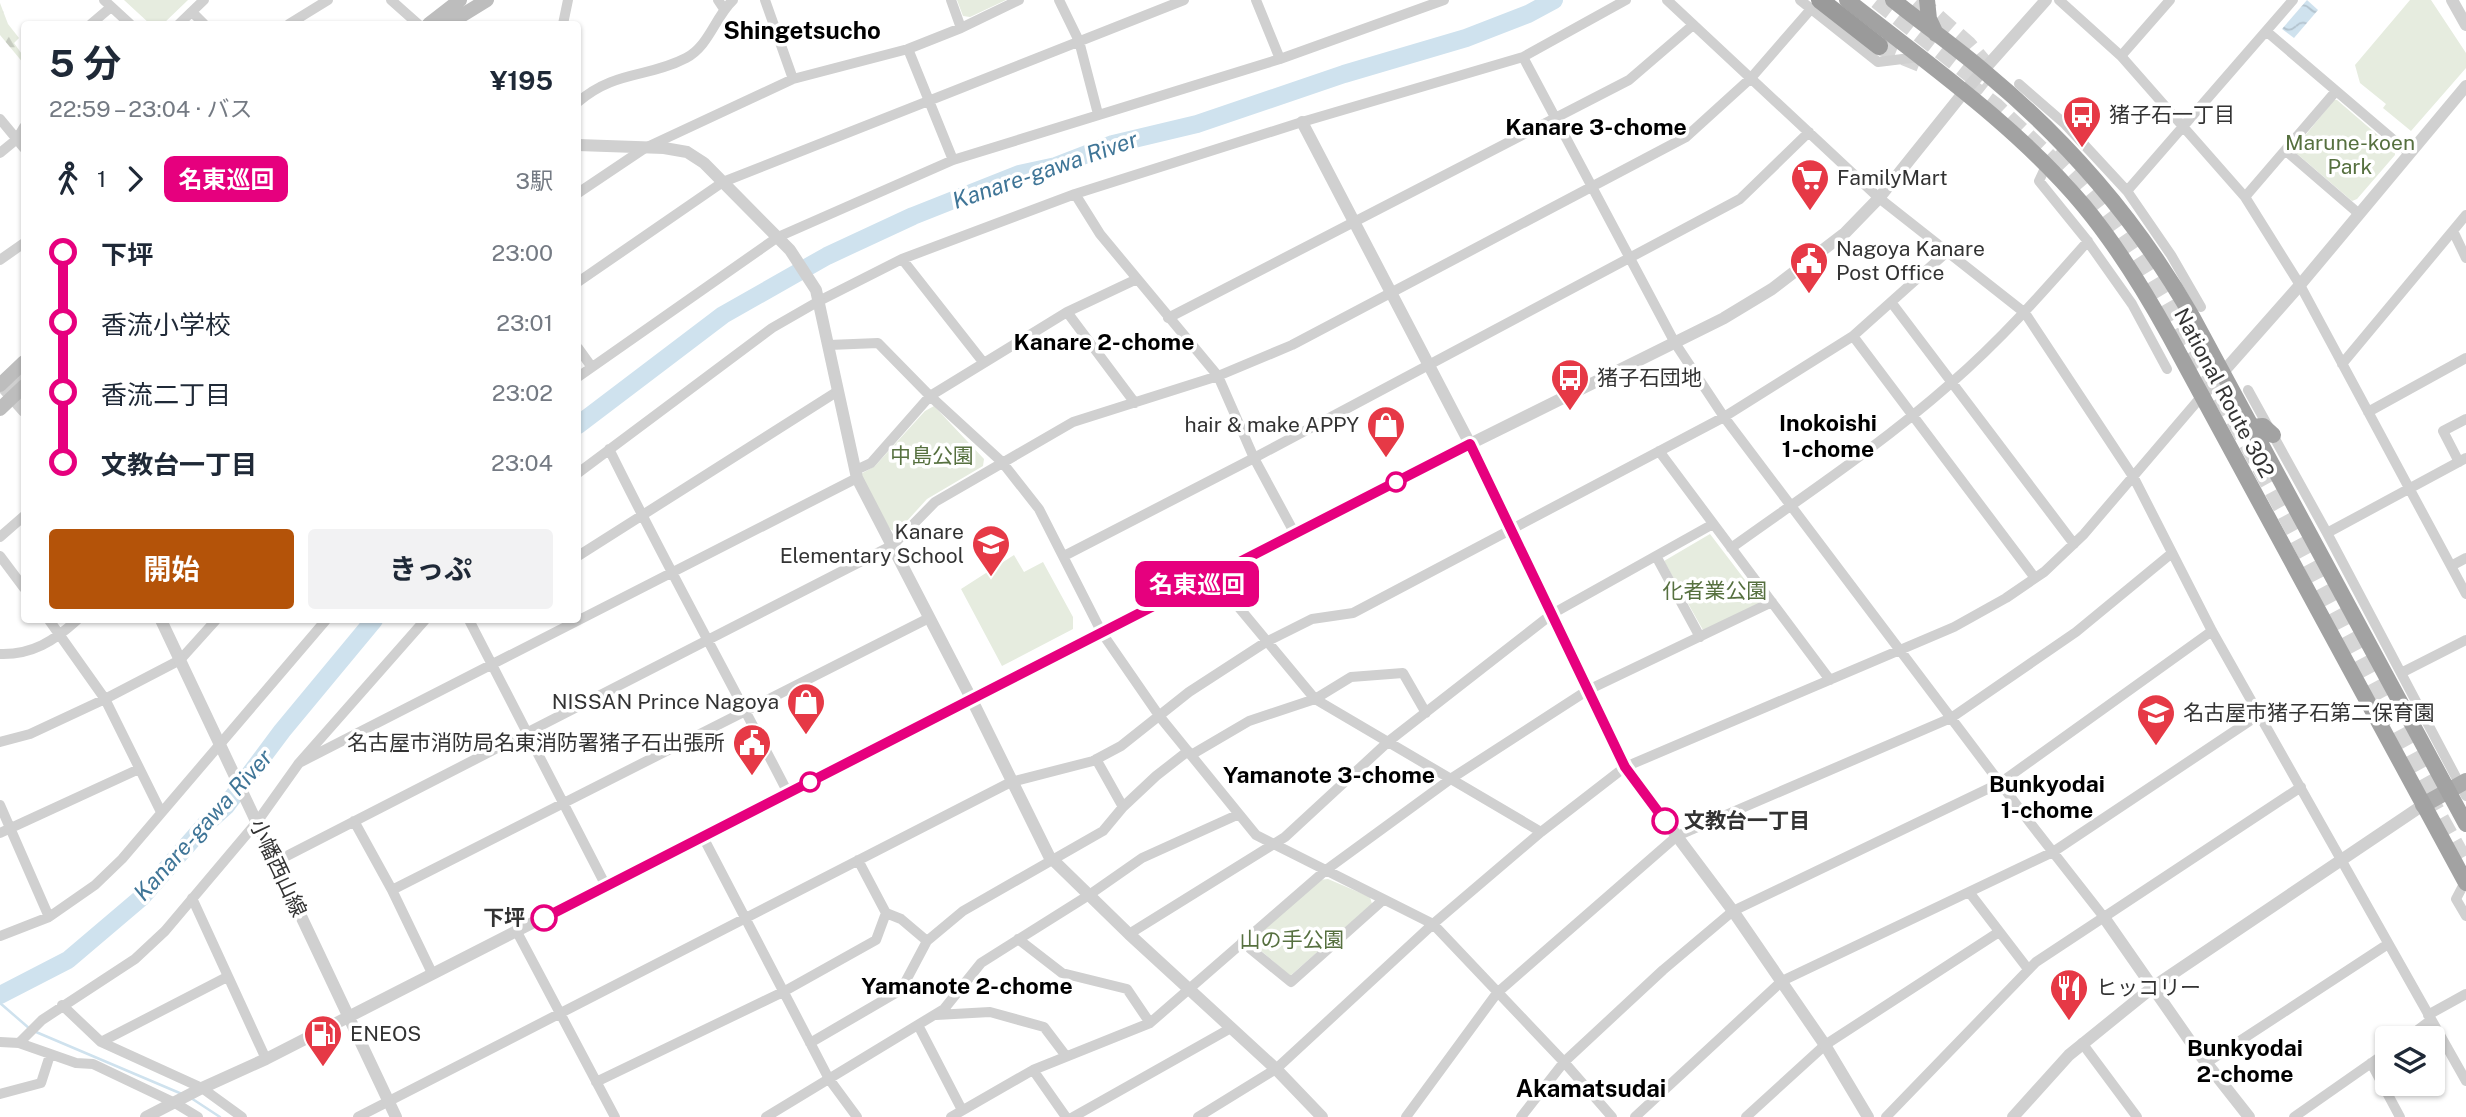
<!DOCTYPE html>
<html lang="ja">
<head>
<meta charset="utf-8">
<style>
  body { margin:0; font-family:"Public Sans","Noto Sans JP",sans-serif; background:#f2f2f3; color:#1f2937; height:100vh; display:flex; flex-direction:column; font-size:26px; white-space:nowrap }
  * { box-sizing:border-box; margin:0 }
  p { font-size:23px; color:#747a83 }
  .icon { flex:none; width:38px; height:38px; fill:none; stroke:currentColor; stroke-width:2; stroke-linecap:round; stroke-linejoin:round }
  .map { position:relative; flex:1; overflow:hidden }
  .details { position:absolute; left:21px; top:21px; width:560px; height:602px; display:flex; flex-direction:column; background:#fff; border-radius:7px; box-shadow:0 2px 5px #0004 }
  .details>* { flex:none }
  .badge { padding:0 14px; border-radius:10px; font-size:24px; line-height:46px }
  .tools { position:absolute; left:2375px; top:1026px; display:grid; gap:14px }
  .tools a { display:grid; place-items:center; width:70px; height:70px; border-radius:7px; background:#fff; box-shadow:0 2px 5px #0004; font-size:35px }
  .map>.badge { position:absolute; translate:-50% -50%; box-shadow:0 0 0 4px #fff }
  .legs { display:flex; align-items:center; gap:10px; height:77px; padding:0 28px; font-size:23px }
  .legs p { margin-inline-start:auto }
  .summary { display:flex; align-items:center; justify-content:space-between; height:119px; padding:0 28px }
  h1 { font-size:38px; font-weight:700; line-height:52px }
  .action { display:flex; gap:14px; margin-top:auto; padding:14px 28px }
  .action a { flex:1; height:80px; border-radius:7px; background:#b45309; color:#fff; font-size:28px; font-weight:700; line-height:80px; text-align:center }
  .action a+a { background:#f2f2f3; color:#1f2937 }
  ul { padding:0 28px; list-style:none }
  li { display:flex; align-items:center; gap:24px; height:70px; font-size:26px }
  li i { display:grid; place-items:center; width:10px; height:100%; margin:0 9px; background:currentColor }
  li i::after { content:''; width:18px; height:18px; margin:-9px; border:5px solid; border-radius:50%; background:#fff }
  li p { margin-inline-start:auto }
  li:first-child i { background:linear-gradient(#0000 50%,currentColor 0) }
  li:last-child i { background:linear-gradient(currentColor 50%,#0000 0) }
  .map>svg:first-child { display:block }
  .forest { fill:url(#forest-firs) }
  .park { fill:#e6ecdf }
  .water { fill:url(#water-waves) }
  .lines { fill:none; stroke-linecap:round; stroke-linejoin:round }
  .stream { stroke:#cfe2ee; stroke-width:2.5 }
  .river { stroke:#cfe2ee; stroke-width:18 }
  .motorway-tunnel { stroke:#d6d6d6; stroke-width:18; stroke-dasharray:18 9; stroke-linecap:butt }
  .minor { stroke:#d0d0d0; stroke-width:10 }
  .tertiary { stroke:#d0d0d0; stroke-width:12 }
  .secondary { stroke:#bdbdbd; stroke-width:14 }
  .primary { stroke:#ababab; stroke-width:16 }
  .trunk { stroke:#a2a2a2; stroke-width:16 }
  .motorway { stroke:#9a9a9a; stroke-width:18 }
  .line-1-casing { stroke:#fff; stroke-width:16 }
  .line-1 { stroke:#e6007e; stroke-width:10 }
  .stop-1-dot { fill:#fff; stroke:#e6007e; stroke-width:3.5 }
  .labels { text-anchor:middle; stroke-width:7; stroke-linejoin:round; paint-order:stroke }
  .poi-label { font-size:21px; fill:#333; stroke:#fff; text-anchor:start }
  .park-label { font-size:21px; fill:#56703f; stroke:#fff }
  .street-label { font-size:21px; fill:#333; stroke:#fff }
  .stop-label { font-size:21px; font-weight:bold; fill:#333; stroke:#fff; text-anchor:start }
  .neighbourhood-label { font-size:23px; font-weight:bold; fill:#000; stroke:#fff }
  .water-label { font-size:23px; font-style:italic; fill:#3f7597; stroke:#fff }
  .quarter-label { font-size:24px; font-weight:bold; fill:#000; stroke:#fff }
</style>
</head>
<body>
<div class="map">
<svg width="2466" height="1117" viewBox="0 0 2466 1117">
  <defs>
    <pattern id="forest-firs" width="22" height="20" patternUnits="userSpaceOnUse" patternTransform="scale(1.75)"><rect width="22" height="20" fill="#e6ecdf"/><path d="M5 1l3.5 6h-7zM16 11l3.5 6h-7z" fill="#c6cbc0"/></pattern>
    <pattern id="water-waves" width="16" height="10" patternUnits="userSpaceOnUse" patternTransform="scale(1.75)"><rect width="16" height="10" fill="#cfe2ee"/><path d="M0 5q4-4 8 0t8 0" fill="none" stroke="#b2c2cd"/></pattern>
  </defs>
  <rect width="100%" height="100%" fill="#fff"/>
  <path class="forest" d="M0 3 8 24 19 38 14 43 24 57V64L0 35Z"/>
  <path class="park" d="M124 0H188L163 24H150Z
    M957 0H1006L970 17 963 16Z
    M2410 0H2431L2466 53V68L2411 131 2383 108 2386 104 2360 83 2355 65Z
    M2334 100H2337L2395 150V155L2357 199 2352 201 2295 152V148Z
    M934 406 984 459 983 466 927 499 896 533 890 529 859 475 875 466 925 411Z
    M1710 534 1761 601 1760 605 1703 630 1664 561Z
    M1014 555 1024 572 1043 562 1073 617V629L1002 666 961 589Z
    M1328 879 1370 897 1372 904 1290 976 1251 942V938L1319 880Z"/>
  <path class="water" d="M2307 0 2318 10 2294 38 2282 29Z"/>
  <g class="lines">
    <path class="stream" d="M0 1003 30 1029
      M36 1032 182 1094
      M191 1098 220 1117"/>
    <path class="river" d="M578 425 723 315 827 256 913 216 1019 174 1056 166 1113 144 1197 124 1344 74 1466 38 1528 14 1554 0
      M0 995 68 960 141 898 205 825 226 806 282 731 374 620"/>
    <path class="motorway-tunnel" d="M1877 0 1987 87
      M1917 0 1968 45 1992 73
      M1879 46 1920 63
      M1966 84 1996 107 2060 168
      M2056 151C2126 218 2169 304 2216 387 2294 525 2364 666 2441 803
      M2427 795 2466 865"/>
    <path class="minor" d="M104 0 130 24
      M391 0 418 24
      M718 0 724 9
      M765 0 793 79
      M951 0 961 28
      M1059 0 1079 41 1098 114
      M1256 0 1280 59
      M1667 0 1879 198 2025 313 2134 478 2212 631 2466 1081
      M1800 0 1878 62 1919 57
      M2059 0 2121 56 2245 197 2300 285 2466 594
      M192 12 204 24
      M91 24 111 7
      M179 24 204 0
      M289 24 328 0
      M563 24 568 0
      M2266 31 2409 153
      M908 49 953 160
      M2121 56 2170 0
      M1523 57 1675 343 1724 417 2031 824 2103 916
      M2019 84 2065 124 2127 191 2171 255 2201 307
      M578 102C615 70 648 78 686 58 709 46 715 17 733 0
      M0 119 24 148
      M2286 151 2358 213
      M0 153 17 139 24 127
      M2046 166 2039 181 2086 239 2132 304 2167 369
      M2127 191 2293 0
      M578 193 645 148 793 79 908 49 961 28 1019 0
      M1075 194 1100 234 1218 376 1254 458 1295 534
      M2245 197 2336 91
      M2453 231 2466 258
      M902 259 983 362
      M0 260 24 243
      M578 282 723 182 1184 0
      M1891 302 2074 544
      M1067 312 1135 403
      M1168 318 1629 80 1693 25
      M1853 336 2035 578
      M829 345 878 343 930 396 1002 462 1039 509 1102 633 1160 717 1256 835 1433 924 1564 1062 1612 1117
      M578 348 591 366
      M2342 364 2466 215
      M578 377 778 237 953 160 1280 59 1444 0
      M2248 390 2327 533 2466 796
      M8 394 24 373
      M2368 412 2466 358
      M609 449C666 565 729 678 788 793
      M1659 451 1830 680
      M2459 462 2443 431 2466 419
      M856 470 871 463 930 396 1067 312 1137 279
      M578 473 772 328 819 301 902 259 1075 194 1302 122 1523 57 1626 0
      M2327 533 2466 458
      M0 537 24 516
      M1731 548C1805 495 1882 444 1950 384 2000 341 2044 291 2088 241
      M0 556 24 588
      M578 556 838 391
      M1064 556 1254 458 1740 199 1809 132
      M1656 556 1700 637
      M2451 566 2466 558
      M1218 573 1236 604 1315 699 1541 832
      M49 620 105 699 161 812
      M469 620 606 886
      M0 654C32 655 54 641 77 620
      M2401 673 2466 640
      M0 742 30 734 105 699 180 660 216 620
      M1191 755 1249 721 1315 699 1351 677 1403 673 1426 713
      M1096 759 1123 807
      M299 763 857 478
      M0 805 49 917
      M354 821 392 890 432 973
      M0 833 139 769
      M703 837 829 1079 857 1117
      M858 860 886 913 901 919 927 941
      M275 862 893 545 935 502 1073 422 1218 376 1292 345 1686 137 1751 78 1811 9
      M2465 882 2456 899 2466 916
      M392 890 929 618
      M1969 892 2028 969
      M192 898 266 1059
      M517 932 615 1117
      M1129 934 1285 837 1389 741 1552 614 1713 524
      M0 936 49 917 95 885 122 859 326 620
      M1018 939 1062 973 1127 989 1150 1023
      M1242 942 1291 982 1383 900
      M62 1005 101 1042 202 1088 242 1117
      M936 1015 990 1012 1044 1027 1066 1056
      M2428 1015 2466 994
      M918 1025 962 1110
      M2407 1038 2431 1020
      M0 1042 19 1043 76 1063 93 1064 175 1103 198 1117
      M101 1042 227 977
      M19 1043 42 1020 135 959 165 931 257 822 299 763 425 620
      M810 1043 901 990 927 941 963 911 1103 831 1123 807 1156 776 1188 751
      M2082 1043 2137 1117
      M2206 1063 2388 944
      M2371 1063 2400 1117
      M1033 1070 1066 1117
      M596 1082 783 992 876 940 886 913
      M0 1094 41 1083 50 1055
      M358 1117 1011 782 1093 761 1121 746 1189 692 1266 642 1312 619 1353 613 1724 417 1853 336 1948 251
      M766 1117 944 1009 981 963 1089 895 1142 858 1237 815
      M951 1117 1033 1070 1150 1023 1326 870 1452 778 1588 690 1772 602
      M1073 1117 1231 1028
      M1198 1117 1276 1069 1433 924 1541 832 1625 767 1954 627 2006 598 2044 572 2084 534 2201 397
      M1406 1117 1497 993 1677 836 1951 718 2076 632 2172 553
      M1521 1117 1564 1062 1663 970 1733 911 2000 783 2212 631
      M1635 1117 1782 981 2053 852 2260 714
      M1746 1117 1825 1045 1999 932
      M1886 1117 2036 962 2301 787
      M2294 1117 2387 1052"/>
    <path class="tertiary" d="M2452 0 2466 25
      M1302 122 1470 444 1625 767 1733 911 1825 1045 1868 1117
      M578 145 664 148 687 152 704 163 790 250 816 290 857 478 972 700 1049 856 1129 934 1276 1069 1322 1117
      M0 384 24 411
      M2201 397 2300 285 2466 86
      M161 620 396 1117
      M2103 916 2197 1051 2249 1117
      M146 1117 202 1088 266 1059 1470 444 1724 318 1772 289 1845 233 1879 198 1964 92 2046 0
      M2013 1117 2069 1055 2153 987 2423 805"/>
    <path class="secondary" d="M429 24 460 0
      M448 24 487 0
      M0 385 24 362
      M0 409 24 386"/>
    <path class="primary" d="M2423 805 2466 781"/>
    <path class="trunk" d="M1847 0C1928 64 2017 126 2084 206 2117 246 2144 290 2169 335L2466 883
      M1893 0C1924 25 1956 47 1986 73 2070 143 2139 223 2193 318L2466 824
      M1927 0 1929 19 1936 34
      M2251 427 2263 426 2273 435"/>
    <path class="motorway" d="M1820 0 1879 46"/>
  </g>
  <g class="lines">
    <defs>
      <path id="line-1" d="M544 918 1470 444 1625 767 1665 821"/>
    </defs>
    <use href="#line-1" class="line-1-casing"/>
    <use href="#line-1" class="line-1"/>
  </g>
  <defs>
    <symbol id="bus-pin" viewBox="-11 -11 22 30"><path d="M0 17L-7.5 6A9.5 9.5 0 1 1 7.5 6Z" fill="#e63946" stroke="#fff"/><path d="M-5-6H5V4H4V6H2V4H-2V6H-4V4H-5ZM-3.5-4V0h7V-4ZM-3.5 1.2v1.5H-2V1.2ZM2 1.2v1.5H3.5V1.2Z" fill="#fff"/></symbol>
    <symbol id="supermarket-pin" viewBox="-11 -11 22 30"><path d="M0 17L-7.5 6A9.5 9.5 0 1 1 7.5 6Z" fill="#e63946" stroke="#fff"/><path d="M-6-5.5h2.5l.6 2H6L4.5 2H-2.5L-4.4-4H-6ZM-1.5 3.2a1.3 1.3 0 1 0 .1 0ZM3 3.2a1.3 1.3 0 1 0 .1 0Z" fill="#fff"/></symbol>
    <symbol id="civic-pin" viewBox="-11 -11 22 30"><path d="M0 17L-7.5 6A9.5 9.5 0 1 1 7.5 6Z" fill="#e63946" stroke="#fff"/><path d="M-.6-6.5H3V-4.5H.6V-3L4-1V1h2V6H-6V1h2V-1L-.6-3ZM-1.2 2.5V6h2.4V2.5Z" fill="#fff"/></symbol>
    <symbol id="shop-pin" viewBox="-11 -11 22 30"><path d="M0 17L-7.5 6A9.5 9.5 0 1 1 7.5 6Z" fill="#e63946" stroke="#fff"/><path d="M-5-2.5h2.3a2.7 3.5 0 0 1 5.4 0H5L5.5 6h-11ZM-1.5-2.5h3a1.5 2.3 0 0 0-3 0Z" fill="#fff"/></symbol>
    <symbol id="school-pin" viewBox="-11 -11 22 30"><path d="M0 17L-7.5 6A9.5 9.5 0 1 1 7.5 6Z" fill="#e63946" stroke="#fff"/><path d="M0-5L7-2L0 1L-7-2ZM-4 1L0 2.5L4 1V4Q0 6-4 4Z" fill="#fff"/></symbol>
    <symbol id="restaurant-pin" viewBox="-11 -11 22 30"><path d="M0 17L-7.5 6A9.5 9.5 0 1 1 7.5 6Z" fill="#e63946" stroke="#fff"/><path d="M-5-6h1v4h1v-4h1v4h1v-4h1v5L-1.5 .5V6h-2V.5L-5-1ZM5-6V6H3V1.5H1.5Q1.5-4 5-6Z" fill="#fff"/></symbol>
    <symbol id="fuel-pin" viewBox="-11 -11 22 30"><path d="M0 17L-7.5 6A9.5 9.5 0 1 1 7.5 6Z" fill="#e63946" stroke="#fff"/><path d="M-5.5-6h7V0h2V4h1.3V-2.5L3-4.5l.8-.8L6-3V5H2.5V1h-1V6h-7ZM-4.2-4.7v3.2H.2V-4.7Z" fill="#fff"/></symbol>
  </defs>
  <g fill-rule="evenodd">
    <use href="#bus-pin" x="2060" y="93" width="44" height="60"/>
    <use href="#supermarket-pin" x="1788" y="156" width="44" height="60"/>
    <use href="#civic-pin" x="1787" y="239" width="44" height="60"/>
    <use href="#bus-pin" x="1548" y="356" width="44" height="60"/>
    <use href="#shop-pin" x="1364" y="403" width="44" height="60"/>
    <use href="#school-pin" x="969" y="522" width="44" height="60"/>
    <use href="#shop-pin" x="784" y="680" width="44" height="60"/>
    <use href="#school-pin" x="2134" y="691" width="44" height="60"/>
    <use href="#civic-pin" x="730" y="721" width="44" height="60"/>
    <use href="#restaurant-pin" x="2047" y="966" width="44" height="60"/>
    <use href="#fuel-pin" x="301" y="1012" width="44" height="60"/>
  </g>
  <g class="stop-1-dot">
    <circle cx="1396" cy="482" r="9"/>
    <circle cx="810" cy="782" r="9"/>
    <circle cx="1665" cy="821" r="12"/>
    <circle cx="544" cy="918" r="12"/>
  </g>
  <g class="labels">
    <g class="poi-label">
      <text x="2109" y="122">猪子石一丁目</text>
      <text x="1837" y="185">FamilyMart</text>
      <text x="1836" y="256">Nagoya Kanare<tspan x="1836" dy="24">Post Office</tspan></text>
      <text x="1597" y="385">猪子石団地</text>
      <text x="1359" y="432" text-anchor="end">hair &amp; make APPY</text>
      <text x="964" y="539" text-anchor="end">Kanare<tspan x="964" dy="24">Elementary School</tspan></text>
      <text x="779" y="709" text-anchor="end">NISSAN Prince Nagoya</text>
      <text x="2183" y="720">名古屋市猪子石第二保育園</text>
      <text x="725" y="750" text-anchor="end">名古屋市消防局名東消防署猪子石出張所</text>
      <text x="2096" y="995">ヒッコリー</text>
      <text x="350" y="1041">ENEOS</text>
    </g>
    <g class="park-label">
      <text x="2350" y="150">Marune-koen<tspan x="2350" dy="24">Park</tspan></text>
      <text x="932" y="463">中島公園</text>
      <text x="1715" y="598">化者業公園</text>
      <text x="1292" y="947">山の手公園</text>
    </g>
    <g class="street-label">
      <text transform="translate(2224 393) rotate(62)" y="7">National Route 302</text>
      <text transform="translate(278 868) rotate(65)" y="7">小幡西山線</text>
    </g>
    <g class="stop-label">
      <text x="1684" y="828">文教台一丁目</text>
      <text x="525" y="925" text-anchor="end">下坪</text>
    </g>
    <g class="neighbourhood-label">
      <text x="1596" y="135">Kanare 3-chome</text>
      <text x="1104" y="350">Kanare 2-chome</text>
      <text x="1828" y="431">Inokoishi<tspan x="1828" dy="26">1-chome</tspan></text>
      <text x="1329" y="783">Yamanote 3-chome</text>
      <text x="2047" y="792">Bunkyodai<tspan x="2047" dy="26">1-chome</tspan></text>
      <text x="967" y="994">Yamanote 2-chome</text>
      <text x="2245" y="1056">Bunkyodai<tspan x="2245" dy="26">2-chome</tspan></text>
    </g>
    <g class="water-label">
      <text transform="translate(1045 170) rotate(-19)" y="8">Kanare-gawa River</text>
      <text transform="translate(203 825) rotate(-48)" y="8">Kanare-gawa River</text>
    </g>
    <g class="quarter-label">
      <text x="802" y="39">Shingetsucho</text>
      <text x="1591" y="1097">Akamatsudai</text>
    </g>
  </g>
</svg>
<div class="tools">
<a><svg class="icon" aria-label="layers" viewBox="0 0 24 24"><path d="M12 4l9 5-9 5-9-5zM3 14l9 5 9-5"/></svg></a>
</div>
<b class="badge" style="left:1197px;top:584px;background:#e6007e;color:#fff">名東巡回</b>
<section class="details">
<div class="summary"><div><h1>5 分</h1><p>22:59 – 23:04 · バス</p></div><b>¥195</b></div>
<div class="legs"><svg class="icon" aria-label="walk" viewBox="0 0 24 24"><circle cx="13" cy="4" r="2"/><path d="M13 8l-2 6 4 7M11 14l-3 7M7 12l3-4h3l4 4"/></svg>1<svg class="icon" aria-label="forward" viewBox="0 0 24 24"><path d="M9 5l7 7-7 7"/></svg><b class="badge" style="background:#e6007e;color:#fff">名東巡回</b><p>3駅</p></div>
<ul>
<li><i style="color:#e6007e"></i><b>下坪</b><p>23:00</p></li>
<li><i style="color:#e6007e"></i><span>香流小学校</span><p>23:01</p></li>
<li><i style="color:#e6007e"></i><span>香流二丁目</span><p>23:02</p></li>
<li><i style="color:#e6007e"></i><b>文教台一丁目</b><p>23:04</p></li>
</ul>
<div class="action"><a>開始</a><a>きっぷ</a></div>
</section>
</div>
</body>
</html>
